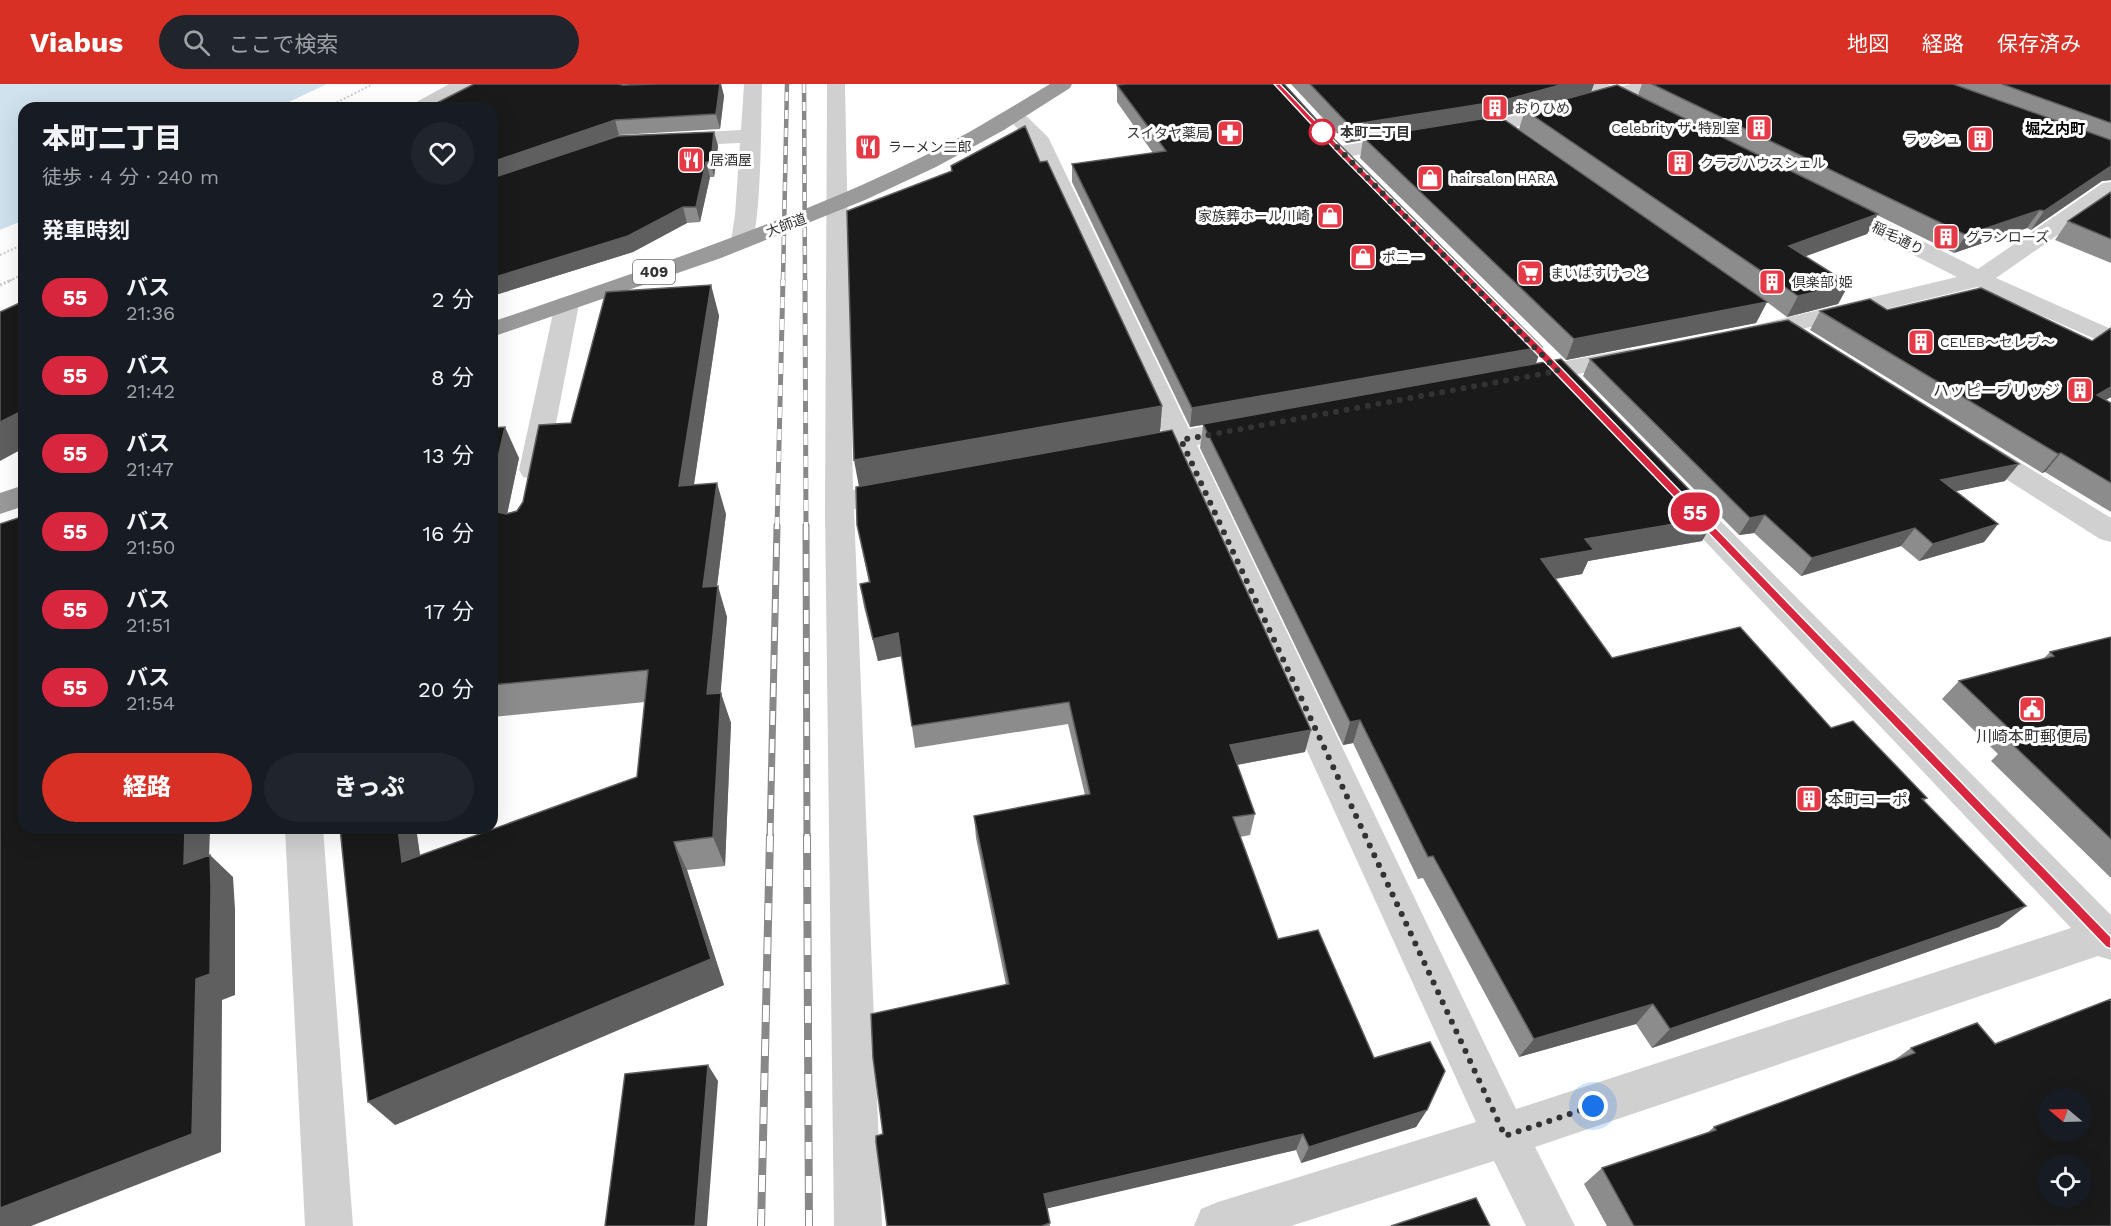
<!DOCTYPE html>
<html lang="ja">
<head>
<meta charset="utf-8">
<style>
  body { margin:0; font-family:"Work Sans","Noto Sans JP",sans-serif; background:#20242c; color:#f1f3f6; height:100vh; display:flex; flex-direction:column; font-size:22px; white-space:nowrap }
  * { box-sizing:border-box; margin:0 }
  p { font-size:20px; color:#9ea1a6 }
  .icon { flex:none; width:33px; height:33px; fill:none; stroke:currentColor; stroke-width:2; stroke-linecap:round; stroke-linejoin:round }
  .map { position:relative; flex:1; overflow:hidden }
  .panel { position:absolute; left:18px; top:18px; width:480px; height:732px; display:flex; flex-direction:column; background:#171b24; border-radius:18px; box-shadow:0 6px 24px #0002 }
  .panel>* { flex:none }
  .badge { padding:0 12px; border-radius:20px; font-size:21px; line-height:39px }
  .needle { width:39px; rotate:289deg }
  .controls { position:absolute; left:2038px; top:1004px; display:grid; gap:12px }
  .controls a { display:grid; place-items:center; width:54px; height:54px; border-radius:50%; background:#171b24; box-shadow:0 6px 24px #0002; font-size:30px }
  .you { position:absolute; width:30px; height:30px; margin:-15px; border:4px solid #fff; border-radius:50%; background:#1a73e8; box-shadow:0 0 0 9px #1a73e833 }
  .map>.badge { position:absolute; translate:-50% -50%; box-shadow:0 0 0 3px #fff }
  h2 { padding:0 24px; font-size:22px; line-height:54px }
  .round { display:grid; place-items:center; flex:none; width:63px; height:63px; border-radius:32px; background:#20242c }
  .summary { display:flex; align-items:center; justify-content:space-between; height:102px; padding:0 24px }
  h1 { font-size:28px; font-weight:800; line-height:45px }
  .primary-button { display:flex; gap:12px; margin-top:auto; padding:12px 24px }
  .primary-button a { flex:1; height:69px; border-radius:36px; background:#d93025; color:#fff; font-size:24px; font-weight:800; line-height:69px; text-align:center }
  .primary-button a+a { background:#20242c; color:#f1f3f6 }
  ul { padding:0; list-style:none }
  li { display:flex; align-items:center; gap:18px; height:78px; padding:0 24px }
  li div { flex:1 }
  li b { display:block; font-size:22px }
  li em { font-style:normal }
  li .badge { min-width:66px; font-weight:700; text-align:center }
  header { display:flex; align-items:center; gap:36px; box-sizing:border-box; height:84px; padding:0 30px; background:#d93025; color:#fff }
  header strong { font-size:28px }
  nav { display:flex; gap:33px; margin-inline-start:auto; font-size:21px }
  .search { width:420px; height:54px; background:#20242c; display:flex; align-items:center; gap:15px; box-sizing:border-box; padding:0 21px; border-radius:33px; color:#9ea1a6; font-size:22px }
  .map>svg:first-child { display:block }
  .water { fill:#cfe2ee }
  .lines { fill:none; stroke-linecap:round; stroke-linejoin:round }
  .path-far1 { stroke:#cdcdcd; stroke-width:2; stroke-dasharray:2 2; stroke-linecap:butt }
  .path { stroke:#cdcdcd; stroke-width:3; stroke-dasharray:2 2; stroke-linecap:butt }
  .minor { fill:#d0d0d0; fill-rule:evenodd }
  .highway { fill:#9a9a9a; fill-rule:evenodd }
  .rail-far3-casing { stroke:#888; stroke-width:4.5 }
  .rail-far2-casing { stroke:#888; stroke-width:5 }
  .rail-far1-casing { stroke:#888; stroke-width:7 }
  .rail-casing { stroke:#888; stroke-width:8 }
  .rail-far3 { stroke:#fff; stroke-width:3; stroke-dasharray:9; stroke-linecap:butt }
  .rail-far2 { stroke:#fff; stroke-width:4; stroke-dasharray:11; stroke-linecap:butt }
  .rail-far1 { stroke:#fff; stroke-width:4.5; stroke-dasharray:14; stroke-linecap:butt }
  .rail { stroke:#fff; stroke-width:6; stroke-dasharray:17; stroke-linecap:butt }
  .wall { fill:#8c8c8c }
  .shaded-wall { fill:#5f5f5f }
  .building { fill:#1a1a1a; stroke:#5f5f5f; stroke-width:1.5; fill-rule:evenodd }
  .line { fill:#d7263d; stroke:#fff; stroke-width:1.5 }
  .walk { stroke:#333; stroke-width:6; stroke-dasharray:0 10.8 }
  .stop-dot { fill:#fff; stroke:#d7263d; stroke-width:3 }
  .labels { text-anchor:middle; stroke-width:6; stroke-linejoin:round; paint-order:stroke }
  .far-poi-label { font-size:14px; fill:#333; stroke:#fff; text-anchor:start }
  .far-stop-label { font-size:14px; font-weight:bold; fill:#333; stroke:#fff; text-anchor:start }
  .far-street-label { font-size:14px; fill:#333; stroke:#fff }
  .far-neighbourhood-label { font-size:15px; font-weight:bold; fill:#000; stroke:#fff }
  .shield { fill:#fff; stroke:#707070; stroke-width:1.5 }
  .shield-label { font-size:15px; font-weight:bold; fill:#333 }
  .poi-label { font-size:16px; fill:#333; stroke:#fff; text-anchor:end }
</style>
</head>
<body>
<header>
<strong>Viabus</strong>
<div class="search"><svg class="icon" aria-label="search" viewBox="0 0 24 24"><circle cx="10" cy="10" r="6"/><path d="M15 15l6 6"/></svg>ここで検索</div>
<nav><a>地図</a><a>経路</a><a>保存済み</a></nav>
</header>
<div class="map">
<svg width="2111" height="1142" viewBox="0 0 2111 1142">
  <rect width="100%" height="100%" fill="#fff"/>
  <path class="water" d="M0 0H327L276 24H24V136L0 146Z"/>
  <g class="lines">
    <path class="path-far1" d="M326 24 373 0
      M0 171 24 160
      M9 197 24 190"/>
    <path class="path" d="M0 201 12 196"/>
    <path class="minor" d="M449 0H472L470 4 434 24H410L413 20Z
      M744 0H762C761 28 762 145 750 162L742 164 734 162 731 157 735 131 740 59 670 62 663 60 660 56 663 52 670 50 741 46Z
      M827 0H845L853 406 898 397 908 400 912 407 908 414 854 425 882 1142H834L825 429Z
      M1583 0H1607L1615 4 1631 0H1662L1660 4 1630 12 1650 22 1653 26 1650 30H1636L1611 17 1498 48 1464 53 1457 51 1454 47 1457 43 1497 36 1596 10Z
      M1015 26 1022 28 1048 53 1189 345 1247 335 1257 338 1261 344 1257 350 1197 361 1516 1025 2071 844 1668 418 1663 411 1668 404 1678 401 1688 404 2111 831V876L2098 872 1535 1063 1575 1142H1526L1494 1077 1291 1142H1194L1201 1125 1218 1118 1476 1038 1170 366 1132 373 1122 370 1118 364 1122 358 1163 350 1029 56 1005 32 1008 28Z
      M1407 51 1414 53 1417 57 1414 61 1340 74 1333 72 1330 68 1333 64 1340 62Z
      M2111 98V114L1996 194 2111 245V262L1977 203 1752 257 1743 254 1739 249 1743 244 1957 193 1823 125 1820 120 1823 115 1831 113 1839 115 1978 185 2103 99Z
      M567 213 576 215 579 220 547 386 543 393 533 395 523 393 519 386 555 220 558 215Z
      M1630 265 1639 268 1643 273 1639 278 1528 300 1519 298 1515 292 1519 286 1528 284Z
      M1975 354 1985 357 2111 434V458L2100 455 1965 369 1961 363 1965 357Z
      M285 744H323L353 1142H305Z"/>
    <path class="highway" d="M1050 0H1072L1070 4 1004 46 936 83 865 116 721 174 492 253V238C636 188 782 141 920 74 965 52 1007 26 1050 0Z
      M24 401V422L0 430V409Z"/>
    <defs>
      <path id="rail-far3" d="M804 0 805 197
        M783 197 787 0"/>
      <path id="rail-far2" d="M805 196 806 444
        M777 444 783 196"/>
      <path id="rail-far1" d="M806 442 807 753
        M770 753 777 442"/>
      <path id="rail" d="M807 752 809 1142
        M761 1142 770 752"/>
    </defs>
    <use href="#rail-far3" class="rail-far3-casing"/>
    <use href="#rail-far2" class="rail-far2-casing"/>
    <use href="#rail-far1" class="rail-far1-casing"/>
    <use href="#rail" class="rail-casing"/>
    <use href="#rail-far3" class="rail-far3"/>
    <use href="#rail-far2" class="rail-far2"/>
    <use href="#rail-far1" class="rail-far1"/>
    <use href="#rail" class="rail"/>
  </g>
  <path class="wall" d="M657 0H721L724 12 720 45 619 51 548 76 714 48 718 62 714 93H710L700 138 687 139 633 168 492 212V24L623 1Z
    M1291 0H1594L1591 8 1500 33 1746 204 1519 45 1525 26 1638 11 1642 0H2111V96L2102 97 2031 146 2027 144 1954 169 1877 131 1867 150 1805 172 1849 200 1838 220 1787 233 1767 218 1756 239 1566 276 1360 74 1363 56 1346 59Z
    M1117 1 1536 279 1716 433 1702 457 1588 477 1582 490 1555 495 1612 574 1831 644 1927 714 1924 717 1999 843 1652 964 1636 940 1519 973 1423 794 1418 795 1353 659 1343 661 1200 364 1203 341 1190 343 1072 98V80L1153 69 1117 18Z
    M1040 78 1162 322 1160 348 1305 668 1237 681 1255 730 1250 751 1240 753 1278 855 1374 974 1427 1026 1416 1043 1301 1079 1296 1066 1047 1124 1050 1142H887L883 1050 1006 901 976 754 974 732 1085 711 1068 640 915 664 902 572 878 577 864 523 860 500 869 499 857 441 859 403 951 87V82Z
    M2111 108V179L2055 156 2068 137Z
    M711 201 719 232 694 401 726 430 717 502 727 533 720 609 731 639 725 782 687 786 724 901 395 1041 340 744H416L420 771 637 693 645 618 492 633V344L519 374 507 429 517 427 571 339Z
    M1887 226 2092 257 2111 313 2106 316 2111 319V428L2045 388 2042 389 1810 246 1820 227Z
    M1590 275 2005 397 1956 407 1998 440 1984 458 1919 477 1901 462 1801 492 1754 449 1739 451 1583 292Z
    M2111 553V793H2110L1991 677 1998 670 1942 615 1959 597 2043 575 2050 568Z
    M1995 960 2111 1142H1607L1584 1100 1602 1084 1706 1050 1714 1043 1893 977 1911 964Z"/>
  <path class="shaded-wall" d="M720 0H721L724 12 720 45 716 30Z
    M1564 0H1594L1591 8 1497 34 1364 54 1363 56 1346 59 1349 41Z
    M615 36 619 51 492 95V78Z
    M714 48 718 62 714 93 711 78Z
    M706 78 710 93 700 138 696 123Z
    M2111 82V96L2102 97 2031 146 2044 127Z
    M683 123 687 139 633 168 492 212V194Z
    M2040 126 2027 144 1954 169 1966 151Z
    M1878 130 1867 150 1779 182 1789 162Z
    M1849 200 1838 220 1787 233 1798 212Z
    M711 201 719 232 689 433 679 402Z
    M1767 218 1756 239 1566 276 1574 255Z
    M1542 263 1535 282 1190 343 1192 324Z
    M2111 303V313L2081 330 2097 311Z
    M1162 322 1160 348 859 403 854 376Z
    M24 326V364L0 377V338Z
    M505 343 519 374 503 450 492 428V400Z
    M2061 369 2045 388 2042 389 2058 370Z
    M2019 380 2005 397 1928 413 1941 396Z
    M717 399 726 430 713 534 703 503Z
    M1765 431 1754 449 1739 451 1750 434Z
    M1716 433 1702 457 1588 477 1582 490 1531 499 1541 475 1585 455Z
    M1998 440 1984 458 1919 477 1933 460Z
    M1915 444 1901 462 1801 492 1812 474Z
    M718 502 727 533 718 640 707 610Z
    M898 549 902 572 878 577 873 555Z
    M721 609 731 639 725 782 713 753Z
    M1360 636 1353 659 1343 661 1350 638Z
    M1311 646 1305 668 1225 683 1230 661Z
    M185 744H207L210 746 208 802 184 780Z
    M398 744H416L425 806 402 778Z
    M674 758 687 786 724 901 395 1041 368 1018Z
    M210 771 233 793 235 825V911L222 916 221 1068 31 1142H0V1124L196 895Z
    M2026 822 1999 843 1652 964 1670 945Z
    M1653 920 1636 940 1519 973 1534 955Z
    M708 981 718 997 707 1142H695Z
    M1427 1026 1416 1043 1301 1079 1309 1063Z
    M1303 1050 1296 1066 1045 1125 1044 1110Z"/>
  <path class="building" d="M474 0H618L623 1 657 0H720L716 30 615 36 492 78V24H427Z
    M1126 0H1284L1335 56 1542 263 1192 324 1072 80 1166 67 1117 1Z
    M1310 0H1564L1501 17 1349 41Z
    M1652 0H1953L2111 56V82L2044 127 2040 126 1966 151Z
    M2002 0H2111V39Z
    M1617 1 1878 130 1789 162 1849 200 1798 212 1525 26Z
    M1499 32 1767 218 1574 255 1364 54Z
    M1025 42 1040 78 1047 77 1162 322 854 376 847 127 952 87 951 82Z
    M714 48 711 78H706L696 123H683L628 152 492 194V94L618 52Z
    M2111 108V155L2068 137Z
    M711 201 679 402 717 399 703 503 718 502 707 610 721 609 713 753 674 758 711 875 368 1018 340 744H398L402 778 637 693 648 586 492 601V425L493 427 506 430 517 427 523 418 539 341 571 339 606 208Z
    M1981 204 2092 257 2111 244V303L2097 311 2111 319V399L2061 369 2058 370 1820 227 1870 215 1887 226Z
    M24 217V317H23L24 318V326L0 338V228Z
    M1788 236 2019 380 1941 396 1998 440 1933 460 1915 444 1812 474 1765 431 1750 434 1590 275Z
    M1561 275 1716 433 1585 455 1594 466 1541 475 1612 574 1740 543 1831 644 1853 637 1927 714 1922 715 2026 822 1670 945 1653 920 1534 955 1433 772 1428 773 1360 636 1350 638 1203 340Z
    M505 343 492 400V344Z
    M1172 346 1311 646 1230 661 1255 730 1233 733 1278 855 1318 846 1374 974 1430 958 1445 987 1427 1026 1309 1063 1303 1050 1044 1110 1050 1139 1041 1142H887L876 1058V1052L883 1050 873 974 871 930 1009 900 974 732 1090 710 1069 618 912 642 898 549 873 555 860 500 870 498 857 441 856 403Z
    M24 432V744H185L184 780 210 771 211 803 210 890 196 895 192 1050 0 1124V440Z
    M2111 553V755L2010 658 2021 656 1959 597 2054 572 2050 568Z
    M2111 915V1142H1634L1602 1084 1716 1046 1714 1043 1915 969 1911 964 1977 939 1995 960ZM2049 1014H2082V1047H2049ZM2049 1080H2082V1113H2049Z
    M708 981 695 1142H605L625 990Z
    M1476 1114 1490 1142H1391Z"/>
  <path class="line" d="M1274 0H1280L1343 66 1540 262 2111 853V865L2106 863 1533 266 1338 69Z"/>
  <g class="lines">
    <path class="walk" d="M1322 48 1558 287 1181 356 1505 1052 1593 1022"/>
  </g>
  <defs>
    <symbol id="building-square" viewBox="-11 -11 22 22"><rect x="-9" y="-9" width="18" height="18" rx="4" fill="#e63946" stroke="#fff"/><path d="M-4-6H4V6H1V3H-1V6H-4ZM-2.5-4.3h1.7v1.8h-1.7ZM.8-4.3h1.7v1.8H.8ZM-2.5-1h1.7V.8h-1.7ZM.8-1h1.7V.8H.8Z" fill="#fff"/></symbol>
    <symbol id="pharmacy-square" viewBox="-11 -11 22 22"><rect x="-9" y="-9" width="18" height="18" rx="4" fill="#e63946" stroke="#fff"/><path d="M-2-6h4v4h4v4h-4v4h-4v-4h-4v-4h4Z" fill="#fff"/></symbol>
    <symbol id="restaurant-square" viewBox="-11 -11 22 22"><rect x="-9" y="-9" width="18" height="18" rx="4" fill="#e63946" stroke="#fff"/><path d="M-5-6h1v4h1v-4h1v4h1v-4h1v5L-1.5 .5V6h-2V.5L-5-1ZM5-6V6H3V1.5H1.5Q1.5-4 5-6Z" fill="#fff"/></symbol>
    <symbol id="shop-square" viewBox="-11 -11 22 22"><rect x="-9" y="-9" width="18" height="18" rx="4" fill="#e63946" stroke="#fff"/><path d="M-5-2.5h2.3a2.7 3.5 0 0 1 5.4 0H5L5.5 6h-11ZM-1.5-2.5h3a1.5 2.3 0 0 0-3 0Z" fill="#fff"/></symbol>
    <symbol id="supermarket-square" viewBox="-11 -11 22 22"><rect x="-9" y="-9" width="18" height="18" rx="4" fill="#e63946" stroke="#fff"/><path d="M-6-5.5h2.5l.6 2H6L4.5 2H-2.5L-4.4-4H-6ZM-1.5 3.2a1.3 1.3 0 1 0 .1 0ZM3 3.2a1.3 1.3 0 1 0 .1 0Z" fill="#fff"/></symbol>
    <symbol id="civic-square" viewBox="-11 -11 22 22"><rect x="-9" y="-9" width="18" height="18" rx="4" fill="#e63946" stroke="#fff"/><path d="M-.6-6.5H3V-4.5H.6V-3L4-1V1h2V6H-6V1h2V-1L-.6-3ZM-1.2 2.5V6h2.4V2.5Z" fill="#fff"/></symbol>
  </defs>
  <g fill-rule="evenodd">
    <use href="#building-square" x="1480" y="9" width="30" height="30"/>
    <use href="#building-square" x="1744" y="29" width="30" height="30"/>
    <use href="#pharmacy-square" x="1215" y="34" width="30" height="30"/>
    <use href="#building-square" x="1965" y="40" width="30" height="30"/>
    <use href="#restaurant-square" x="853" y="48" width="30" height="30"/>
    <use href="#restaurant-square" x="676" y="61" width="30" height="30"/>
    <use href="#building-square" x="1665" y="64" width="30" height="30"/>
    <use href="#shop-square" x="1415" y="79" width="30" height="30"/>
    <use href="#shop-square" x="1315" y="117" width="30" height="30"/>
    <use href="#building-square" x="1931" y="138" width="30" height="30"/>
    <use href="#shop-square" x="1348" y="158" width="30" height="30"/>
    <use href="#supermarket-square" x="1515" y="174" width="30" height="30"/>
    <use href="#building-square" x="1757" y="183" width="30" height="30"/>
    <use href="#building-square" x="1906" y="243" width="30" height="30"/>
    <use href="#building-square" x="2065" y="291" width="30" height="30"/>
    <use href="#civic-square" x="2017" y="610" width="30" height="30"/>
    <use href="#building-square" x="1794" y="700" width="30" height="30"/>
  </g>
  <circle class="stop-dot" cx="1322" cy="48" r="12"/>
  <g class="labels">
    <g class="far-poi-label">
      <text x="1514" y="29">おりひめ</text>
      <text x="1740" y="49" text-anchor="end">Celebrity ザ･特別室</text>
      <text x="1210" y="54" text-anchor="end">スイタヤ薬局</text>
      <text x="1960" y="60" text-anchor="end">ラッシュ</text>
      <text x="888" y="68">ラーメン二郎</text>
      <text x="710" y="81">居酒屋</text>
      <text x="1700" y="84">クラブハウスシェル</text>
      <text x="1450" y="99">hairsalon HARA</text>
      <text x="1310" y="137" text-anchor="end">家族葬ホール川崎</text>
      <text x="1966" y="158">グランローズ</text>
      <text x="1382" y="178">ポニー</text>
      <text x="1550" y="194">まいばすけっと</text>
      <text x="1792" y="203">倶楽部 姫</text>
      <text x="1940" y="263">CELEB～セレブ～</text>
    </g>
    <g class="far-stop-label">
      <text x="1340" y="53">本町二丁目</text>
    </g>
    <g class="far-street-label">
      <text transform="translate(786 141) rotate(-20)" y="5">大師道</text>
      <text transform="translate(1898 154) rotate(27)" y="5">稲毛通り</text>
    </g>
    <g class="far-neighbourhood-label">
      <text x="2055" y="50">堀之内町</text>
    </g>
    <rect class="shield" x="633" y="176" width="42" height="24" rx="4.5"/>
    <g class="shield-label">
      <text x="654" y="193">409</text>
    </g>
    <g class="poi-label">
      <text x="2060" y="312">ハッピーブリッジ</text>
      <text x="2032" y="658" text-anchor="middle">川崎本町郵便局</text>
      <text x="1828" y="721" text-anchor="start">本町コーポ</text>
    </g>
  </g>
</svg>
<div class="controls">
<a><svg class="needle" viewBox="-14 -14 28 28"><path d="M0-13l5 13h-10z" fill="#e53935"/><path d="M0 13l5-13h-10z" fill="#9ea1a6"/></svg></a>
<a><svg class="icon" aria-label="locate" viewBox="0 0 24 24"><circle cx="12" cy="12" r="6"/><path d="M12 2v4M12 18v4M2 12h4M18 12h4"/></svg></a>
</div>
<div class="you" style="left:1593px;top:1022px"></div>
<b class="badge" style="left:1695px;top:428px;background:#d7263d;color:#fff">55</b>
<section class="panel">
<div class="summary"><div><h1>本町二丁目</h1><p>徒歩 · 4 分 · 240 m</p></div><a class="round"><svg class="icon" aria-label="heart" viewBox="0 0 24 24"><path d="M12 20l-8-8c-3-5 5-10 8-4 3-6 11-1 8 4z"/></svg></a></div>
<h2>発車時刻</h2>
<ul>
<li><span class="badge" style="background:#d7263d;color:#fff">55</span><div><b>バス</b><p>21:36</p></div><em>2 分</em></li>
<li><span class="badge" style="background:#d7263d;color:#fff">55</span><div><b>バス</b><p>21:42</p></div><em>8 分</em></li>
<li><span class="badge" style="background:#d7263d;color:#fff">55</span><div><b>バス</b><p>21:47</p></div><em>13 分</em></li>
<li><span class="badge" style="background:#d7263d;color:#fff">55</span><div><b>バス</b><p>21:50</p></div><em>16 分</em></li>
<li><span class="badge" style="background:#d7263d;color:#fff">55</span><div><b>バス</b><p>21:51</p></div><em>17 分</em></li>
<li><span class="badge" style="background:#d7263d;color:#fff">55</span><div><b>バス</b><p>21:54</p></div><em>20 分</em></li>
</ul>
<div class="primary-button"><a>経路</a><a>きっぷ</a></div>
</section>
</div>
</body>
</html>
